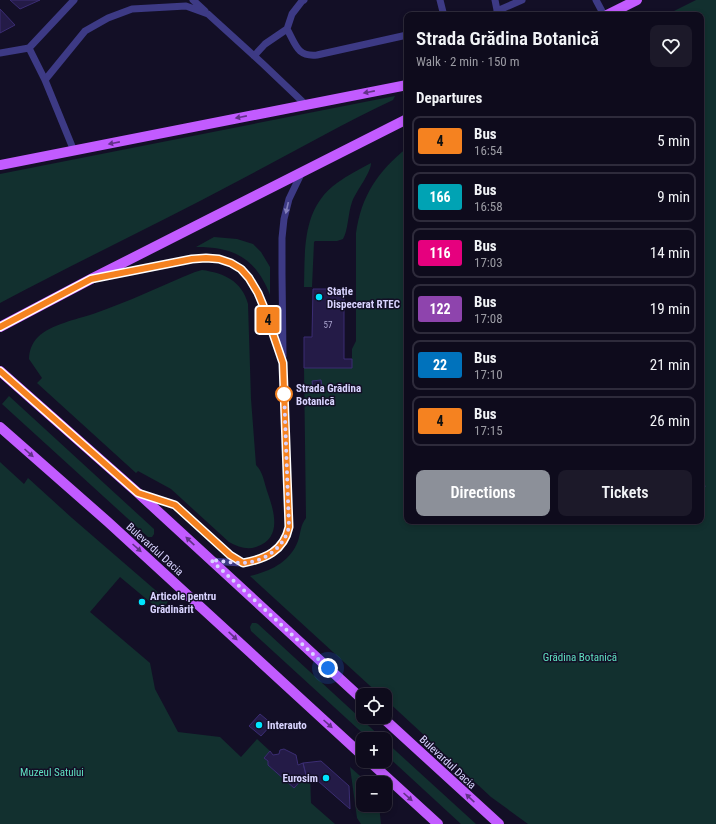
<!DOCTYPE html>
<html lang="en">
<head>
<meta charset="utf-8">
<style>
  body { margin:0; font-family:"Roboto Condensed",sans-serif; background:#1c1929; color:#f1f3f6; height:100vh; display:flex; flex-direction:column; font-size:15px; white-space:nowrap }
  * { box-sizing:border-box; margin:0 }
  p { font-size:13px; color:#9b9ba3 }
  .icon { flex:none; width:22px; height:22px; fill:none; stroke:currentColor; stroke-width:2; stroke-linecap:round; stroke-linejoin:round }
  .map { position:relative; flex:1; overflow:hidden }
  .drawer { position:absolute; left:404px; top:12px; width:300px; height:512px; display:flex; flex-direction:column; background:#0e0b1c; border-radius:8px; box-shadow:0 2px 6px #0003,0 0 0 1px #2e2b3b }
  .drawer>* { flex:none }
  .badge { padding:0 8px; border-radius:3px; font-size:14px; line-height:26px }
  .buttons { position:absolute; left:356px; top:688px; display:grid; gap:8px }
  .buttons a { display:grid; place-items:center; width:36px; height:36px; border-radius:8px; background:#0e0b1c; box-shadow:0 2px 6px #0003,0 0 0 1px #2e2b3b; font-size:20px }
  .you { position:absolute; width:20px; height:20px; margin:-10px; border:3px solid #fff; border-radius:50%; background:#1a73e8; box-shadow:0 0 0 6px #1a73e833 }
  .map>.badge { position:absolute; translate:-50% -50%; box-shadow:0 0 0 2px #fff }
  h2 { padding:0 12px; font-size:15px; line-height:36px }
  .round { display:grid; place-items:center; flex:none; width:42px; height:42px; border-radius:8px; background:#1c1929 }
  .overview { display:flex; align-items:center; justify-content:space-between; height:68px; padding:0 12px }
  h1 { font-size:19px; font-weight:600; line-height:30px }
  .cta { display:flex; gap:8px; margin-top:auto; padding:8px 12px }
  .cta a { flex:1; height:46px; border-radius:8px; background:#8c9099; color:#fff; font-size:16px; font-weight:600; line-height:46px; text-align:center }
  .cta a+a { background:#1c1929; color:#f1f3f6 }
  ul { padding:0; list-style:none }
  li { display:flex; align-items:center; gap:12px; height:50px; margin:0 8px 6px; padding:0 4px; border:2px solid #2e2b3b; border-radius:8px }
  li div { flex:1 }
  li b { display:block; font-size:15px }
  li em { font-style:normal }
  li .badge { min-width:44px; font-weight:700; text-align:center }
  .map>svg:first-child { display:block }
  .green { fill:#12302f }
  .building { fill:#241b47; stroke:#3b2d73 }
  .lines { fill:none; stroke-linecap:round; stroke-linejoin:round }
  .service { stroke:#3d3a85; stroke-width:7 }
  .primary { stroke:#c25bff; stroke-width:10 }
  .oneway { fill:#623188 }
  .oneway2 { fill:#837fbc }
  .line-casing { stroke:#fff; stroke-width:9 }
  .line { stroke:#f58220; stroke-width:6 }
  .walk { stroke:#d9d4ff; stroke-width:4; stroke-dasharray:0 7.2 }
  .poi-dot { fill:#00e5ff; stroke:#130f26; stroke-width:1.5 }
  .stop-dot { fill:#fff; stroke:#f58220; stroke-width:2 }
  .labels { text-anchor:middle; stroke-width:3; stroke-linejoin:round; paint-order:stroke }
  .number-label { font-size:9px; fill:#aca6d1 }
  .poi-label { font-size:11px; font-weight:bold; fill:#d9d4ff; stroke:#130f26; text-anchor:start }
  .stop-label { font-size:11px; font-weight:bold; fill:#d9d4ff; stroke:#130f26; text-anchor:start }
  .street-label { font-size:11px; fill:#d9d4ff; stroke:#130f26 }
  .park-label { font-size:11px; fill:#5fe0c0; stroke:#130f26 }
</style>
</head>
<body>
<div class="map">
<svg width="716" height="824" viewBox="0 0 716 824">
  <rect width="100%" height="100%" fill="#130f26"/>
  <path class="green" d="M696 0H716V824H528L491 797 385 699V695H380L250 576C271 571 290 562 298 541 301 532 300 526 306 518L304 368H352V349L356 341V233C361 196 378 171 407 148V521H701V15H666Z
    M395 96 393 100C340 125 290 154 238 181 159 223 79 261 0 303V174Z
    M371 163C371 173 356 191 352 202 348 213 348 231 343 239L337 241H315L314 242 312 287H304C305 249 302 208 337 183 348 175 360 169 371 163Z
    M214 237 237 239 253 244 261 252 270 267V295C256 258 234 247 196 247Z
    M202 270C224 273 242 281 248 304L251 399 256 465C263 472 264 482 267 491 274 511 283 538 256 547 247 550 238 547 229 542L171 489 138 471 136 473 37 383 42 378 29 359C29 351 32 343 38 337 50 325 77 319 93 314 128 302 161 286 195 272Z
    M9 396 154 529V534L152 537H148L2 404Z
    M0 462 24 484 28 478 72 518 168 601 162 612 120 577 90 612 150 663 155 689 178 732 220 737 241 757 257 739 270 751 264 758 268 761V765L294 788 306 775 310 774 311 803 335 824H0Z
    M252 623H256L258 624 383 739H369L251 631 250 627Z
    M385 741 476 824H461L385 754Z
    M350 767 368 783H363V805H379L381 824H361L357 818Z"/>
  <path class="building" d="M10 0H40L20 9Z
    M0 9 15 25 0 33Z
    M313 289H344V359H352V368H304V337H312Z
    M321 380 322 386 313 388 312 381Z
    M701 480 705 486 701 499Z
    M260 714 272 724 261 736 249 726Z
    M284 749 296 755 298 765 303 763 306 775 294 788 268 765V761L264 758 270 751 273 755 279 754 280 750Z
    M321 761 349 786 350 809 310 774 306 775 303 763Z"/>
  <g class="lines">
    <path class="service" d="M193 0 205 11
      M440 0 443 12 442 15
      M495 0 498 15
      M596 0 604 15
      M497 11 522 0
      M287 29C296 45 297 57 317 55L407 35
      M29 48 45 80 74 151
      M0 53 29 48 74 0
      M254 56 265 44 287 29 292 14 302 1 304 0
      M45 80 85 31 108 18 132 9 186 6 208 14 263 64 305 104
      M101 277 192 259 206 258 219 259 231 263 241 269 249 278 258 293 265 310 283 363 289 527C284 551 265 559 243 563L230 555 175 505 142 494
      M283 356 282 274V238L284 219 289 199 302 172
      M211 561 241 563"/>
    <path class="primary" d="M607 15 637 0
      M0 165 407 85
      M0 327 91 279 407 119
      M0 371 138 493 363 700
      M0 427 108 522 363 756
      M382 717 499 824
      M369 761 438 824"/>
  </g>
  <defs><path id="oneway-solid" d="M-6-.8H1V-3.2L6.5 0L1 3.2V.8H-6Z"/></defs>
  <g class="oneway">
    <use href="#oneway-solid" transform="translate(369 92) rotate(169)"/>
    <use href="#oneway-solid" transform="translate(241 117) rotate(169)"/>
    <use href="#oneway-solid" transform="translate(114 143) rotate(169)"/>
    <use href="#oneway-solid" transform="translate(29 453) rotate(42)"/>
    <use href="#oneway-solid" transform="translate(190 541) rotate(-137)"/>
    <use href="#oneway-solid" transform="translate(137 548) rotate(42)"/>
    <use href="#oneway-solid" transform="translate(233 636) rotate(43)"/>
    <use href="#oneway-solid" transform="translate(328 724) rotate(42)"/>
    <use href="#oneway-solid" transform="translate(408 797) rotate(42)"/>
    <use href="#oneway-solid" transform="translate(470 798) rotate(-137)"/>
  </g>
  <use class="oneway2" href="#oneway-solid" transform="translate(287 208) rotate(103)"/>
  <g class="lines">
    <defs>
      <path id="line" d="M0 327 91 279 192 259 206 258 219 259 231 263 241 269 249 278 258 293 265 310 283 363 289 527C284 551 265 559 243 563L230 555 175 505 138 493 0 371"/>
    </defs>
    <use href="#line" class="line-casing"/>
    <use href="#line" class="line"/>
    <path class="walk" d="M284 394V390L289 527C284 548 264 562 243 563 232 563 221 561 211 560L328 668"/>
  </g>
  <g class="poi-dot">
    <circle cx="319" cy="297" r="4"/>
    <circle cx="142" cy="602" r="4"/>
    <circle cx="259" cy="725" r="4"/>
    <circle cx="326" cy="778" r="4"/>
  </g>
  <circle class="stop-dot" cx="284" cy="394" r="8"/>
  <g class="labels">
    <g class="number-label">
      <text x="328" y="328">57</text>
    </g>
    <g class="poi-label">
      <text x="327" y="295">Stație<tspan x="327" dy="13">Dispecerat RTEC</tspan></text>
      <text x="150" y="600">Articole pentru<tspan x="150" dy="13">Grădinărit</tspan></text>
      <text x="267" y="729">Interauto</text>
      <text x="318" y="782" text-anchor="end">Eurosim</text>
    </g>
    <g class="stop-label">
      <text x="296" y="392">Strada Grădina<tspan x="296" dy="13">Botanică</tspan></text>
    </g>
    <g class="street-label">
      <text transform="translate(155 549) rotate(42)" y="4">Bulevardul Dacia</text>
      <text transform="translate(448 762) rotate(43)" y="4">Bulevardul Dacia</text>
    </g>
    <g class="park-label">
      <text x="580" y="661">Grădina Botanică</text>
      <text x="52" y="776">Muzeul Satului</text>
    </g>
  </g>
</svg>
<div class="buttons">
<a><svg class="icon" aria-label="locate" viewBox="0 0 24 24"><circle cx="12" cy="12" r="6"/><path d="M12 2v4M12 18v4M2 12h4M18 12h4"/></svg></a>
<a>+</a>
<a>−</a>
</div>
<div class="you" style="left:328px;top:668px"></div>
<b class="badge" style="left:268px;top:320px;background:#f58220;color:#111">4</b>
<section class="drawer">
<div class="overview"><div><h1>Strada Grădina Botanică</h1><p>Walk · 2 min · 150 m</p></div><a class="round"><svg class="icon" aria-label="heart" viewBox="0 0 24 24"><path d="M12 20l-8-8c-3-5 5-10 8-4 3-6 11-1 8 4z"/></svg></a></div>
<h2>Departures</h2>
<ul>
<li><span class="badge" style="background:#f58220;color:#111">4</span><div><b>Bus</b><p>16:54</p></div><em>5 min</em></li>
<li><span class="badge" style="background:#00a3b4;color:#fff">166</span><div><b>Bus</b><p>16:58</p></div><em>9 min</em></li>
<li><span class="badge" style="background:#e6007e;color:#fff">116</span><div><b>Bus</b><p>17:03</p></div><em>14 min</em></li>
<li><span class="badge" style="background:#8e44ad;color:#fff">122</span><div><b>Bus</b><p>17:08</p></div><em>19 min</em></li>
<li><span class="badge" style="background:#0072bc;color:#fff">22</span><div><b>Bus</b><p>17:10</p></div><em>21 min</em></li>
<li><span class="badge" style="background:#f58220;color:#111">4</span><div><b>Bus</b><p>17:15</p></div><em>26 min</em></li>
</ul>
<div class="cta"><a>Directions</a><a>Tickets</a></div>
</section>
</div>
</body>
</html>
